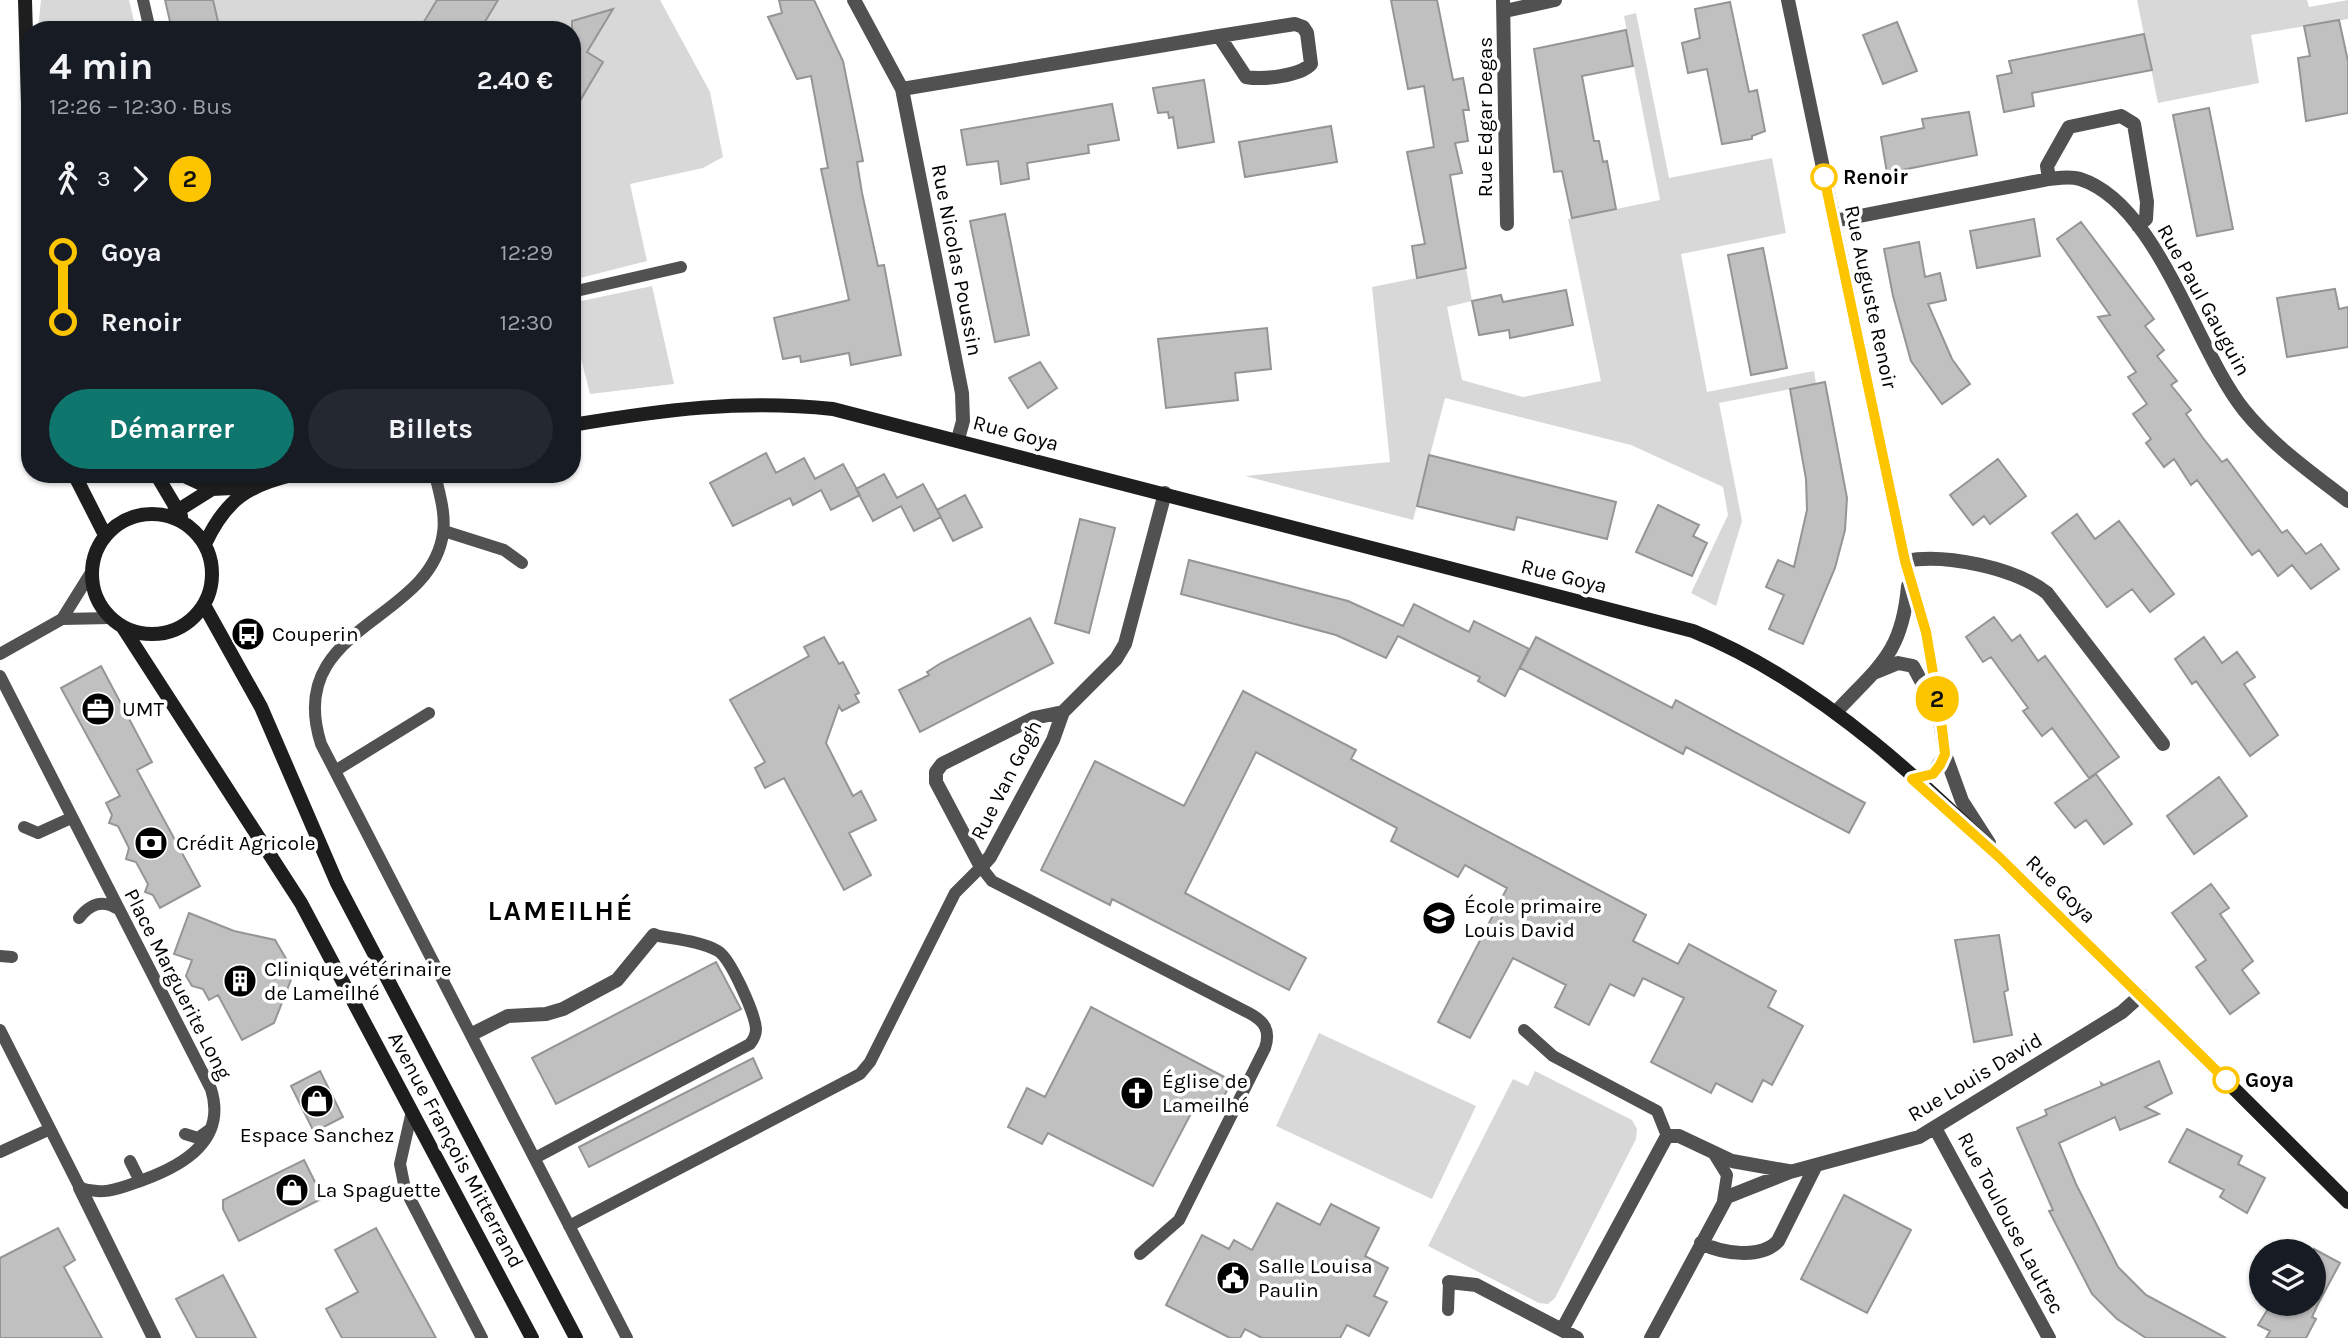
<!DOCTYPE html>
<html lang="fr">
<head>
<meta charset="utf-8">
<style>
  body { margin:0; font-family:Karla,sans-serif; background:#242831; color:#f1f3f6; height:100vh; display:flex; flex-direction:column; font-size:26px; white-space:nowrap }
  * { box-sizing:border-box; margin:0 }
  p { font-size:23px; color:#9ea1a6 }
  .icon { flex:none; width:38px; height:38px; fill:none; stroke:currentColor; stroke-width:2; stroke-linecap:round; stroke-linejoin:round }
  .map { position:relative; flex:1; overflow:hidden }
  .panel { position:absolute; left:21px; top:21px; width:560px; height:462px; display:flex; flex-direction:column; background:#171b24; border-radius:28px; box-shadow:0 2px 5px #0004 }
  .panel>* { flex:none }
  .badge { padding:0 14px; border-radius:23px; font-size:24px; line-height:46px }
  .fabs { position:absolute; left:2249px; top:1239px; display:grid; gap:14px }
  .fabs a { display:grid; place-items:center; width:77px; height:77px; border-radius:50%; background:#171b24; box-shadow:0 2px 5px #0004; font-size:35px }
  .map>.badge { position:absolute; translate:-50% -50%; box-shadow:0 0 0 4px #fff }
  .legs { display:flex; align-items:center; gap:10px; height:77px; padding:0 28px; font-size:23px }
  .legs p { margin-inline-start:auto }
  .headline { display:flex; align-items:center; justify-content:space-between; height:119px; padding:0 28px }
  h1 { font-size:38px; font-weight:700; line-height:52px }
  .cta { display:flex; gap:14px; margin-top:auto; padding:14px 28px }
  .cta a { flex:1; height:80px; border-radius:42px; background:#0f766e; color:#fff; font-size:28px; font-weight:700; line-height:80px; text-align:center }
  .cta a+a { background:#242831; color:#f1f3f6 }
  ul { padding:0 28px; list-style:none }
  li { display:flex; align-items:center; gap:24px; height:70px; font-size:26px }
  li i { display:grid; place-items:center; width:10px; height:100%; margin:0 9px; background:currentColor }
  li i::after { content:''; width:18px; height:18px; margin:-9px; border:5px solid; border-radius:50%; background:#171b24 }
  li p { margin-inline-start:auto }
  li:first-child i { background:linear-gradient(#0000 50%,currentColor 0) }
  li:last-child i { background:linear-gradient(currentColor 50%,#0000 0) }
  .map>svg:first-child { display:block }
  .green { fill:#d8d8d8 }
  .building { fill:#c0c0c0; stroke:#959595; stroke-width:2 }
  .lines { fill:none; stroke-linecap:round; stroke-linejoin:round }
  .lane { stroke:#515151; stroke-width:12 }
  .street { stroke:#515151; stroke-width:14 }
  .secondary { stroke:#1e1e1e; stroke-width:14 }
  .line-1-casing { stroke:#fff; stroke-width:16 }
  .line-1 { stroke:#fdc400; stroke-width:10 }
  .stop-1-dot { fill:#fff; stroke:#fdc400; stroke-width:3.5 }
  .labels { text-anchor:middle; stroke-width:7; stroke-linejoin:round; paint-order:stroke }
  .street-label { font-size:21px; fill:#000; stroke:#fff }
  .stop-label { font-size:21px; font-weight:bold; fill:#000; stroke:#fff; text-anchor:start }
  .poi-label { font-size:21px; fill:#000; stroke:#fff; text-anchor:start }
  .district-label { font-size:28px; font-weight:bold; letter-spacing:2px; fill:#000; stroke:#fff }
</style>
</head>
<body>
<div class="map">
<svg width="2348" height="1338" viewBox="0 0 2348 1338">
  <rect width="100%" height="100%" fill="#fff"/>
  <path class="green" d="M41 0H129L136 30H38Z
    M213 0H660L710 92 723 157 703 168 630 184 647 261 572 280V30H220Z
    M2137 0H2307L2309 7 2348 0V19L2251 35 2259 83 2158 103Z
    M1636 13 1669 178 1772 158 1786 233 1681 254 1707 392 1814 371 1816 384 1719 403 1742 521 1716 606 1691 593 1728 515 1723 487 1631 445 1445 398 1413 520 1245 476 1390 462 1372 287 1466 268 1472 301 1447 307 1462 380 1523 397 1601 381 1568 219 1660 200 1624 16Z
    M652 286 674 384 590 394 572 323V303Z
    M1319 1033 1476 1106 1432 1199 1276 1126Z
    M1535 1071 1632 1120 1637 1129 1636 1139 1555 1298 1548 1304 1539 1303 1428 1246 1513 1079 1528 1086Z"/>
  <path class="building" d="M165 0H213L220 30H172Z
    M437 0H498L480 30H419Z
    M779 0H814L843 61 863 161 857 162 862 193 878 266 884 265 901 355 851 365 849 353 801 362 800 356 783 359 774 318 849 300 821 169 828 168 811 76 797 79 768 17 782 13Z
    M1391 0H1437L1453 80 1463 78 1469 110H1463L1468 141 1455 143 1462 173 1450 175 1466 268 1417 278 1412 246 1425 244 1407 152 1434 147 1424 86 1408 89Z
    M1730 2 1749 92 1757 90 1765 131 1752 136V139L1722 144 1707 69 1688 73 1682 43 1700 38 1695 9Z
    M613 9 587 52 603 62 572 114V21Z
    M2339 20 2348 61V113L2306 121 2298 58 2310 56 2304 26Z
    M1897 22 1917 71 1883 84 1863 35Z
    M1626 30 1633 66 1582 76 1594 141H1599L1603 162 1607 161 1616 209 1572 218 1562 171 1554 172 1534 49Z
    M2144 34 2152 70 2032 93 2034 106 2004 112 1997 76 2012 73 2009 61Z
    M1204 80 1214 142 1178 148 1173 117 1169 118 1168 112 1158 113 1153 88Z
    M1112 104 1119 140 1088 145 1089 153 1027 163 1029 179 1001 184 998 161 967 165 961 130Z
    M2209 108 2233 229 2197 236 2173 115Z
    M1969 112 1977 155 1887 173 1881 137 1924 128 1922 119Z
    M1331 126 1337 162 1245 177 1239 142Z
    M1005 214 1029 335 995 342 970 221Z
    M2034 219 2040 256 1977 268 1970 231Z
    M2081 222 2154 319 2145 326 2164 350 2157 356 2177 381 2171 385 2191 410 2186 414 2203 438 2222 462 2227 459 2282 533 2287 530 2306 554 2321 544 2339 569 2311 589 2292 565 2278 576 2259 550 2252 555 2197 480 2191 485 2174 459 2164 467 2146 443 2151 439 2133 414 2147 404 2128 377 2136 372 2098 317 2110 315 2057 239Z
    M1919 242 1925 277 1940 273 1946 300 1928 304 1952 359 1970 384 1942 404 1911 361 1893 296 1884 249Z
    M1763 248 1787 368 1751 375 1728 255Z
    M2335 289 2339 309 2348 307V347L2287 357 2277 298Z
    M1566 290 1573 325 1510 338 1509 330 1479 335 1472 301 1501 295 1503 302Z
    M1267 328 1271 369 1235 373 1238 400 1166 408 1158 339Z
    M1040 362 1057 388 1028 408 1009 378Z
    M1825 382 1847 498 1845 530 1835 568 1803 644 1769 629 1784 595 1766 587 1778 560 1794 567 1807 510 1806 479 1790 389Z
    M766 453 776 473 804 458 815 479 843 464 860 495 831 510 821 490 793 505 790 498 733 526 710 483Z
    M1429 455 1616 502 1607 539 1517 517 1514 530 1417 506Z
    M1998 459 2026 496 1990 524 1984 516 1973 525 1950 495Z
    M884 474 897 498 923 484 941 517 914 531 901 506 873 521 856 489Z
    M965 495 982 527 953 541 937 510Z
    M1658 505 1699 525 1693 536 1707 543 1692 576 1636 552Z
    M2077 514 2095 539 2119 521 2174 594 2150 612 2132 589 2107 607 2052 533Z
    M1080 519 1115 528 1089 633 1055 623Z
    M1189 560 1348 601 1403 626 1414 604 1469 632 1474 621 1529 649 1505 696 1478 681 1480 677 1398 636 1386 658 1336 635 1181 594Z
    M1994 617 2012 641 2020 635 2038 661 2045 656 2119 757 2089 778 2052 728 2042 736 2023 711 2028 708 1991 657 1983 662 1966 637Z
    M1030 618 1053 663 920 732 899 690 929 675 927 672 941 663Z
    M824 637 839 664 843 662 859 693 855 695 859 702 842 711 839 706 826 743 853 796 861 791 876 820 849 833 871 875 844 890 784 778 765 788 755 768 765 762 730 700 809 656 804 647Z
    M1536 637 1672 708 1676 700 1865 803 1849 833 1686 747 1683 754 1520 668Z
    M2204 637 2222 663 2237 652 2255 677 2244 684 2278 735 2250 756 2196 681 2192 684 2175 659Z
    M101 666 152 762 137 770 200 886 160 908 153 895 145 892 148 884 136 862 126 859 129 848 118 826 109 823 112 815 106 803 120 796 61 688Z
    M1243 691 1356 750 1351 759 1646 915 1633 941 1678 964 1689 944 1776 991 1768 1007 1803 1026 1772 1085 1763 1080 1752 1102 1716 1083 1711 1093 1651 1062 1684 998 1643 978 1634 996 1610 984 1589 1025 1555 1007 1566 985 1513 958 1470 1038 1438 1022 1507 888 1465 865 1458 877 1391 841 1397 828 1256 752 1185 893 1306 958 1289 990 1112 899 1110 905 1041 870 1095 761 1184 806Z
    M2096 774 2132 824 2104 844 2086 820 2075 828 2055 803Z
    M2219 777 2247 816 2194 854 2167 816Z
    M2211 884 2229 908 2220 914 2253 961 2242 970 2259 993 2230 1014 2196 967 2206 960 2172 913Z
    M189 913 234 931 275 940 294 972 274 1023 242 1040 218 995 209 1000 203 989 192 986 186 976 192 960 174 954Z
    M1999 935 2008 990 2004 992 2012 1035 1974 1042 1955 940Z
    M716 962 741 1009 556 1104 532 1058Z
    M1091 1007 1232 1081 1217 1110 1198 1100 1153 1186 1048 1133 1042 1144 1008 1127 1027 1088 1045 1097Z
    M753 1058 762 1078 589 1167 579 1147Z
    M2159 1061 2172 1093 2145 1107 2159 1114 2120 1130 2115 1117 2059 1143 2076 1184 2118 1267 2146 1295 2226 1338H2146L2117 1319 2092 1294 2049 1211 2053 1210 2017 1128 2047 1115 2045 1110 2102 1086 2101 1083 2104 1085Z
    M320 1071 343 1117 314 1132 291 1086Z
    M2187 1129 2242 1156 2238 1164 2265 1178 2247 1213 2220 1197 2224 1190 2169 1162Z
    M304 1160 323 1198 239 1241 223 1209V1200Z
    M1844 1195 1911 1230 1867 1313 1801 1279Z
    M1277 1203 1320 1225 1331 1204 1379 1228 1365 1256 1388 1268 1374 1296 1387 1302 1369 1336 1347 1325 1340 1338H1262L1245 1329 1240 1338H1230L1166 1305 1202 1235 1229 1249 1234 1240 1252 1250Z
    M58 1228 75 1260 64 1267 102 1338H0V1258Z
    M376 1228 436 1338H342L326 1309 358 1292 335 1250Z
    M2314 1249 2340 1263 2318 1304 2312 1317 2316 1319 2306 1338H2266L2270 1331 2258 1325 2271 1304H2314Z
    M223 1275 256 1338H197L176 1299Z"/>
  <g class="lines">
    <path class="lane" d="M143 0 150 30
      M572 292 681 267
      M435 474C439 493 446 513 443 533 431 623 283 625 321 744L627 1338
      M444 531 504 550 522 563
      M62 619 92 571
      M0 654 62 619 111 618
      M0 676 211 1089C227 1140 184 1165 143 1180 120 1188 104 1196 80 1188L0 1030
      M335 771 429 713
      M24 827 38 833 71 818
      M79 918C90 904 102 899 118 909
      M0 956 12 957
      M1524 1030 1553 1056 1657 1111 1667 1136
      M412 1111 400 1164 405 1189 482 1338
      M185 1134 198 1138 209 1130
      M0 1152 50 1129
      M1714 1154 1727 1175 1723 1201
      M535 1158 750 1044C754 1039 756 1035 756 1029 755 1014 731 959 718 951 701 941 674 939 654 935
      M130 1161 140 1181
      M569 1226 860 1074 870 1062 955 893 981 867 992 881 1249 1013C1264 1021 1271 1030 1265 1048L1179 1220 1140 1254
      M1448 1310 1449 1282"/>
    <path class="street" d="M854 0 902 89 962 393 963 421 958 439
      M1503 0 1507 224
      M1788 0 1905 561 1926 632 1945 754 1962 801 1989 843
      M1505 11 1555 0
      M902 89 1219 36 1246 77C1263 80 1300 76 1311 64L1307 33 1303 27 1295 24 1219 36
      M2049 179 2047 166 2069 127 2121 116 2134 124 2147 202 2146 219 2138 226
      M1834 221 2049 179C2059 178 2070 176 2080 179 2158 204 2195 349 2244 410 2273 446 2312 473 2348 501
      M1905 561C1945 553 2015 568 2047 593L2163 744
      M1876 672 1898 663 1913 666 1933 703
      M1837 711C1880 665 1902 653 1908 586
      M1063 712 1034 718 942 764 936 772V782L981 867 990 857 1053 740 1063 712 1116 659 1125 644 1165 493
      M1912 779 1933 774 1945 754
      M472 1034 508 1016 546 1014 563 1009 617 980 654 935
      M1935 1128 2049 1338
      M80 1188 154 1338
      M1701 1243C1721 1253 1761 1260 1778 1241L1816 1165
      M1449 1282 1476 1285 1562 1330
      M1577 1338 1562 1330 1667 1136H1679L1732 1161 1788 1171
      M1651 1338 1727 1197 1790 1172 1919 1137 2122 1012 2141 995"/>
    <path class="secondary" d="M25 0 30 172
      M30 212V264
      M572 425C662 410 742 399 833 409L1693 631C1836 689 1949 808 2058 915 2155 1010 2252 1106 2348 1202
      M74 474 105 535
      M156 474 181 516
      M180 474 212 489
      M92 574a60 60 0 1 1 120 0a60 60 0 1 1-120 0Z
      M169 516 212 489 253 487
      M205 544C226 499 248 485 296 474
      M204 605 261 707 337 883 576 1338
      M122 626 301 903 532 1338"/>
  </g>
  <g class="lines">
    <defs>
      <path id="line-1" d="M1824 177 1905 561 1926 632 1941 720 1945 754 1940 765 1933 774 1912 779 2000 858 2226 1080"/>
    </defs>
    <use href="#line-1" class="line-1-casing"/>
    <use href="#line-1" class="line-1"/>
  </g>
  <defs>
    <symbol id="bus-disc" viewBox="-11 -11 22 22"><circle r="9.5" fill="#000" stroke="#fff"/><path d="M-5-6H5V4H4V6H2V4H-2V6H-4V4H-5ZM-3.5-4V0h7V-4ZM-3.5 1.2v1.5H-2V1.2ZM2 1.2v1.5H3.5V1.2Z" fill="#fff"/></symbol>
    <symbol id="office-disc" viewBox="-11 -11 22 22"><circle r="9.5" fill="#000" stroke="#fff"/><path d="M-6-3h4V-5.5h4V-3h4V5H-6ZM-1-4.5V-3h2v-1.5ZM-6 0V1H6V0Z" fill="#fff"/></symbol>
    <symbol id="bank-disc" viewBox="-11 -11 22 22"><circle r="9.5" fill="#000" stroke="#fff"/><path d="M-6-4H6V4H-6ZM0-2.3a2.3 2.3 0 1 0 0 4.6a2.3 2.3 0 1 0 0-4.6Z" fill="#fff"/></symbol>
    <symbol id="school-disc" viewBox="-11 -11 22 22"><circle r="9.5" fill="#000" stroke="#fff"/><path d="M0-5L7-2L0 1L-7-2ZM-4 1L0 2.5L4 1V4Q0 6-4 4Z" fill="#fff"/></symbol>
    <symbol id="building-disc" viewBox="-11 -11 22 22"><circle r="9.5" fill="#000" stroke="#fff"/><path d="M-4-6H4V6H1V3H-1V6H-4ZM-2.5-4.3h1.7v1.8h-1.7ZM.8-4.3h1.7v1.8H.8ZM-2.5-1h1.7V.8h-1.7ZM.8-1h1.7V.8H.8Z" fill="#fff"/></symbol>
    <symbol id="church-disc" viewBox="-11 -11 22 22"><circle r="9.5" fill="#000" stroke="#fff"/><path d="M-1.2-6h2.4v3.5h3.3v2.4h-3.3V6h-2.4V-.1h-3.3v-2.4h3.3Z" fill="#fff"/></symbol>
    <symbol id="shop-disc" viewBox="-11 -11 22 22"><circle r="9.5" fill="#000" stroke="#fff"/><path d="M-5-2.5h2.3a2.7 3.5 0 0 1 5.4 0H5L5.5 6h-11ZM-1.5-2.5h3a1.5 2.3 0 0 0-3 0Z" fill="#fff"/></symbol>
    <symbol id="civic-disc" viewBox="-11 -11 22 22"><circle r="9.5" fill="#000" stroke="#fff"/><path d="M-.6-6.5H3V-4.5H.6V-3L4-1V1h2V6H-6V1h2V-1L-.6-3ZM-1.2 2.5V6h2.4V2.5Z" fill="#fff"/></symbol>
  </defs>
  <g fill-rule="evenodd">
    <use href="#bus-disc" x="229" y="615" width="38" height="38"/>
    <use href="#office-disc" x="79" y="690" width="38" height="38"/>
    <use href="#bank-disc" x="132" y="824" width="38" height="38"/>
    <use href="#school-disc" x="1420" y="899" width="38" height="38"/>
    <use href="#building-disc" x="221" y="962" width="38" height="38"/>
    <use href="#church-disc" x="1118" y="1074" width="38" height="38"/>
    <use href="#shop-disc" x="298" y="1082" width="38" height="38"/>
    <use href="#shop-disc" x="273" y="1171" width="38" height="38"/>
    <use href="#civic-disc" x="1214" y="1259" width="38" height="38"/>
  </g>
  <g class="stop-1-dot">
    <circle cx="1824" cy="177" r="12"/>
    <circle cx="2226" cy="1080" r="12"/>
  </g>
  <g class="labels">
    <g class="street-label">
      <text transform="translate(1485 117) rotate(-90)" y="7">Rue Edgar Degas</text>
      <text transform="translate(957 260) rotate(79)" y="7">Rue Nicolas Poussin</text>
      <text transform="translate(1871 297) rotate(78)" y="7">Rue Auguste Renoir</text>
      <text transform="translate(2204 300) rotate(61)" y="7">Rue Paul Gauguin</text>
      <text transform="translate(1016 433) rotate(15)" y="7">Rue Goya</text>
      <text transform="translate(1564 576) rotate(14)" y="7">Rue Goya</text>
      <text transform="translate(1006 780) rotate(-63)" y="7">Rue Van Gogh</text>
      <text transform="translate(2061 889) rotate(44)" y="7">Rue Goya</text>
      <text transform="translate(178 984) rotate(63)" y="7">Place Marguerite Long</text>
      <text transform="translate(1975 1077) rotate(-31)" y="7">Rue Louis David</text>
      <text transform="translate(456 1150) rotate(62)" y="7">Avenue François Mitterrand</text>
      <text transform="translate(2011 1223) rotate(62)" y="7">Rue Toulouse Lautrec</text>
    </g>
    <g class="stop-label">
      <text x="1843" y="184">Renoir</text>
      <text x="2245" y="1087">Goya</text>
    </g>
    <g class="poi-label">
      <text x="272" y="641">Couperin</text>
      <text x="122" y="716">UMT</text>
      <text x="176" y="850">Crédit Agricole</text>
      <text x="1464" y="913">École primaire<tspan x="1464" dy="24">Louis David</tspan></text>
      <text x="264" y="976">Clinique vétérinaire<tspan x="264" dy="24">de Lameilhé</tspan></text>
      <text x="1162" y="1088">Église de<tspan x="1162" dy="24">Lameilhé</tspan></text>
      <text x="317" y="1142" text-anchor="middle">Espace Sanchez</text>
      <text x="316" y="1197">La Spaguette</text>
      <text x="1258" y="1273">Salle Louisa<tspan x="1258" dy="24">Paulin</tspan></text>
    </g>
    <g class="district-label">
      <text x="561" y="920">LAMEILHÉ</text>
    </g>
  </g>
</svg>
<div class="fabs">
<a><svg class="icon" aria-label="layers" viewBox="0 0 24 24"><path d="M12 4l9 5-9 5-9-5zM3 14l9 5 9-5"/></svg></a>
</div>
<b class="badge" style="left:1937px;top:699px;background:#fdc400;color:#111">2</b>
<section class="panel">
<div class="headline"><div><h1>4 min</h1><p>12:26 – 12:30 · Bus</p></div><b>2.40 €</b></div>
<div class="legs"><svg class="icon" aria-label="walk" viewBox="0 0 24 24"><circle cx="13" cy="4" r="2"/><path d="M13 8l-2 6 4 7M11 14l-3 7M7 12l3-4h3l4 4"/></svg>3<svg class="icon" aria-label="forward" viewBox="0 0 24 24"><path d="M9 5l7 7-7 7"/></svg><b class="badge" style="background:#fdc400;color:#111">2</b></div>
<ul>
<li><i style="color:#fdc400"></i><b>Goya</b><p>12:29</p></li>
<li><i style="color:#fdc400"></i><b>Renoir</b><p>12:30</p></li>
</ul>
<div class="cta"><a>Démarrer</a><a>Billets</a></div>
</section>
</div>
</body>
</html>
